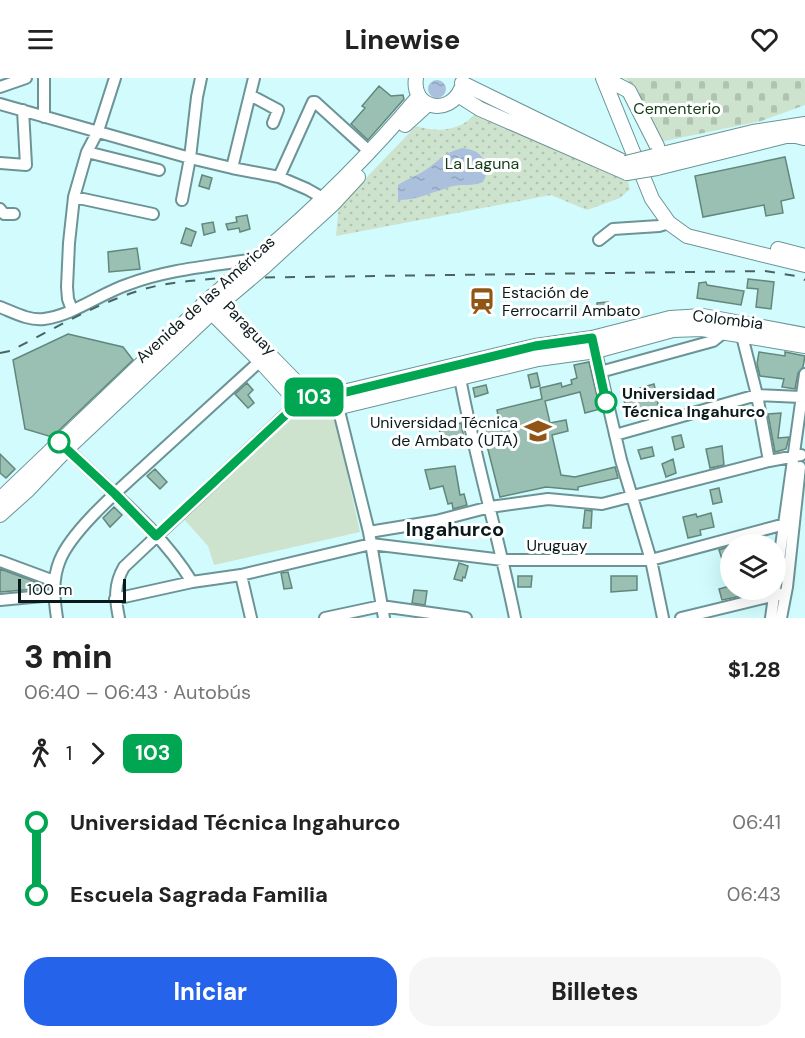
<!DOCTYPE html>
<html lang="es">
<head>
<meta charset="utf-8">
<style>
  body { margin:0; font-family:"DM Sans",sans-serif; background:#f6f6f6; color:#222; height:100vh; display:flex; flex-direction:column; font-size:22px; white-space:nowrap }
  * { box-sizing:border-box; margin:0 }
  p { font-size:20px; color:#767676 }
  .icon { flex:none; width:33px; height:33px; fill:none; stroke:currentColor; stroke-width:2; stroke-linecap:round; stroke-linejoin:round }
  .map { position:relative; height:540px; overflow:hidden }
  .panel { display:flex; flex-direction:column; background:#fff; flex:1 }
  .panel>* { flex:none }
  .badge { padding:0 12px; border-radius:9px; font-size:21px; line-height:39px }
  .controls { position:absolute; left:720px; top:456px; display:grid; gap:12px }
  .controls a { display:grid; place-items:center; width:66px; height:66px; border-radius:50%; background:#fff; box-shadow:0 6px 24px #0002; font-size:30px }
  .scale { position:absolute; left:18px; bottom:15px; width:108px; box-sizing:border-box; padding-left:6px; border:3px solid #0a1a1b; border-top:0; font-size:16px; line-height:21px; white-space:nowrap; color:#0a1a1b; -webkit-text-stroke:4px #fff; paint-order:stroke }
  .map>.badge { position:absolute; translate:-50% -50%; box-shadow:0 0 0 3px #fff }
  .legs { display:flex; align-items:center; gap:9px; height:66px; padding:0 24px; font-size:20px }
  .legs p { margin-inline-start:auto }
  .summary { display:flex; align-items:center; justify-content:space-between; height:102px; padding:0 24px }
  h1 { font-size:33px; font-weight:800; line-height:45px }
  .cta { display:flex; gap:12px; margin-top:auto; padding:12px 24px }
  .cta a { flex:1; height:69px; border-radius:24px; background:#2563eb; color:#fff; font-size:24px; font-weight:800; line-height:69px; text-align:center }
  .cta a+a { background:#f6f6f6; color:#222 }
  ul { padding:0 24px; list-style:none }
  li { display:flex; align-items:center; gap:21px; height:72px; font-size:22px }
  li i { display:grid; place-items:center; width:9px; height:100%; margin:0 8px; background:currentColor }
  li i::after { content:''; width:15px; height:15px; margin:-8px; border:4px solid; border-radius:50%; background:#fff }
  li p { margin-inline-start:auto }
  li:first-child i { background:linear-gradient(#0000 50%,currentColor 0) }
  li:last-child i { background:linear-gradient(currentColor 50%,#0000 0) }
  header { display:flex; justify-content:space-between; align-items:center; height:78px; padding:0 24px; background:#fff; font-size:27px; font-weight:800 }
  .map>svg:first-child { display:block }
  .green { fill:#cee3ce }
  .cemetery { fill:url(#cemetery-stones) }
  .park { fill:url(#park-dots) }
  .water { fill:url(#water-ripples) }
  .building { fill:#9abfb3; stroke:#63877b; stroke-width:1.5 }
  .lines { fill:none; stroke-linecap:round; stroke-linejoin:round }
  .minor-casing { stroke:#6c9496; stroke-width:14 }
  .major-casing { stroke:#6c9496; stroke-width:16 }
  .minor { stroke:#fff; stroke-width:10 }
  .major { stroke:#fff; stroke-width:14 }
  .rail { stroke:#4b6364; stroke-width:2; stroke-dasharray:10 10; stroke-linecap:butt }
  .major-bridge-casing { stroke:#6c9496; stroke-width:16; stroke-linecap:butt }
  .major-bridge { stroke:#fff; stroke-width:14 }
  .line-1-casing { stroke:#fff; stroke-width:14 }
  .line-1 { stroke:#00a651; stroke-width:9 }
  .stop-1-dot { fill:#fff; stroke:#00a651; stroke-width:3 }
  .labels { text-anchor:middle; stroke-width:6; stroke-linejoin:round; paint-order:stroke }
  .park-label { font-size:16px; fill:#143d18; stroke:#fff }
  .poi-label { font-size:16px; fill:#0a1a1b; stroke:#fff; text-anchor:start }
  .street-label { font-size:16px; fill:#0a1a1b; stroke:#fff }
  .stop-label { font-size:16px; font-weight:bold; fill:#0a1a1b; stroke:#fff; text-anchor:start }
  .quarter-label { font-size:20px; font-weight:bold; fill:#0a1a1b; stroke:#fff }
</style>
</head>
<body>
<header><svg class="icon" aria-label="menu" viewBox="0 0 24 24"><path d="M4 6h16M4 12h16M4 18h16"/></svg>Linewise<svg class="icon" aria-label="heart" viewBox="0 0 24 24"><path d="M12 20l-8-8c-3-5 5-10 8-4 3-6 11-1 8 4z"/></svg></header>
<div class="map">
<svg width="805" height="540" viewBox="0 0 805 540">
  <defs>
    <pattern id="cemetery-stones" width="16" height="16" patternUnits="userSpaceOnUse" patternTransform="scale(1.5)"><rect width="16" height="16" fill="#cee3ce"/><path d="M2 7V4a2 2 0 0 1 4 0v3zM10 15v-3a2 2 0 0 1 4 0v3z" fill="#b0c2b0"/></pattern>
    <pattern id="park-dots" width="8" height="8" patternUnits="userSpaceOnUse" patternTransform="scale(1.5)"><rect width="8" height="8" fill="#cee3ce"/><path d="M2 2h.1M6 6h.1" fill="none" stroke="#b0c2b0" stroke-width="1.8" stroke-linecap="round"/></pattern>
    <pattern id="water-ripples" width="26" height="14" patternUnits="userSpaceOnUse" patternTransform="scale(1.5)"><rect width="26" height="14" fill="#aac0dd"/><path d="M2 4q2-2 4 0t4 0M15 11q2-2 4 0t4 0" fill="none" stroke="#91a4bd"/></pattern>
  </defs>
  <rect width="100%" height="100%" fill="#d1fbfd"/>
  <path class="green" d="M296 330 334 335 360 454 214 487 208 468 182 439Z"/>
  <path class="cemetery" d="M625 0H805V27L761 43 660 64 633 8Z"/>
  <path class="park" d="M476 35 627 99 630 111 620 120 587 132 551 117 336 158 339 128 416 48C438 55 461 53 476 35Z"/>
  <path class="water" d="M428 11a9 9 0 1 1 18 0a9 9 0 1 1-18 0Z
    M462 70C479 72 483 77 488 93L483 104C472 109 462 105 450 109 432 114 418 122 398 122V107C407 101 416 98 424 93 441 82 441 76 462 70Z"/>
  <path class="building" d="M379 8 391 18 403 17 404 21 368 62 351 46 365 30 362 28Z
    M785 79 794 120 781 123 783 135 766 138 764 127 703 139 695 98Z
    M202 97 212 100 209 111 199 108Z
    M247 137 250 151 240 154 239 150 228 152 226 146 237 144 236 139Z
    M213 144 215 154 204 157 202 146Z
    M186 150 196 154 191 168 181 165Z
    M137 170 140 191 109 194 108 174Z
    M748 201 774 204 771 231 756 229 758 211 747 210Z
    M706 204 707 207 744 213 741 227 697 220 699 205Z
    M608 224 609 235 598 237 597 225Z
    M68 256 123 269 133 282 52 359 25 351 13 282Z
    M759 274 785 278V274L805 278 803 289 798 295 795 311 782 309 784 301 760 298 757 286Z
    M589 284 600 331 585 335 580 314 545 323 550 345 566 342 568 353 552 357 561 397 575 399 615 389 618 400 578 409V412L546 409 500 419 483 352 500 348 497 332 542 321 540 310 561 305 562 309 572 306 571 302 577 300 574 287Z
    M537 295 540 308 531 310 528 297Z
    M247 305 253 312 248 317 254 325 248 330 235 316Z
    M654 306 657 319 659 336 646 338 645 334 629 336 623 320 642 319 640 310Z
    M486 307 488 315 475 319 473 310Z
    M781 335 778 360 789 359 786 371 775 374 768 336Z
    M461 345 464 360 442 365 439 350Z
    M681 357 684 369 675 372 672 359Z
    M722 368 724 387 710 390 706 371Z
    M652 369 654 378 641 381 638 372Z
    M0 376 15 391 6 400 0 395Z
    M673 381 676 395 666 399 662 386Z
    M455 388 460 417 464 416 467 427 453 431 452 425 448 426 443 408 430 411 425 392Z
    M155 391 167 404 160 411 147 398Z
    M719 410 722 424 713 426 710 412Z
    M114 429 122 437 110 449 103 440Z
    M585 432 592 433 591 450H583Z
    M711 435 714 449 700 452 701 457 688 460 683 439 696 436 697 439Z
    M730 468V481L723 484 719 472Z
    M459 485 468 488 465 500 463 499 462 503 454 501Z
    M0 491 47 508V510L0 514Z
    M288 494 292 510 284 511 281 495Z
    M518 498H532L531 509H518Z
    M611 498H637V512L611 514Z
    M730 508V512H741L742 518 722 522 719 511Z
    M414 512 427 513 425 527 412 525Z"/>
  <g class="lines">
    <defs>
      <path id="minor" d="M0 9 26 0
        M250 17 278 32 273 45
        M0 26 190 80 232 90 279 99 307 111 330 124
        M44 39V0
        M87 74 159 92
        M0 85 26 87 23 32
        M232 90 254 0
        M279 99 313 24H315L370 74
        M74 119 153 136
        M182 122 190 80 197 19 201 0
        M0 131 4 136H14
        M599 162 613 151 659 148 669 145
        M0 229C13 234 29 243 44 241 74 237 101 215 129 206 169 191 213 188 255 181
        M72 232 68 221 67 209 69 165 74 119 87 74 98 53 115 0
        M742 258 757 317 769 383
        M594 266 621 382 651 482 663 540
        M600 294 713 263 723 255
        M460 300C475 381 499 460 515 540
        M338 329 369 454 384 540
        M615 357 757 317 801 319
        M62 366C106 410 159 450 192 504
        M369 454 436 443 490 429 548 421 602 426 769 383 801 377
        M0 483 54 503
        M241 497 251 540
        M115 521 192 504 241 497 371 466 503 482H651L785 446
        M0 522 53 517
        M57 540C54 520 52 501 60 482 72 452 121 410 145 388 183 353 222 318 260 283
        M119 540C115 521 114 506 124 489L303 320
        M325 540 381 528 466 540
        M681 540 780 516
        M771 540 805 296
        M781 540 787 509 800 389"/>
      <path id="major" d="M416 0C411 30 449 39 461 11
        M603 0 652 121 669 145 687 158 805 187
        M612 4 629 13 657 68 661 83
        M462 5 626 85
        M458 17 480 31 627 95
        M405 47 428 26
        M654 78 753 54 805 46
        M657 90 786 58H796L804 60
        M778 171 805 178
        M248 187C310 136 367 80 419 18
        M263 190 333 126 358 99
        M212 218 310 318 318 320 535 268 592 260 670 240 703 238 805 257
        M203 226 260 283 298 325 315 333 332 331 538 281 596 273 673 252 702 251 805 268
        M0 421 209 221
        M0 437 28 412 67 371 218 229"/>
    </defs>
    <use href="#minor" class="minor-casing"/>
    <use href="#major" class="major-casing"/>
    <use href="#minor" class="minor"/>
    <use href="#major" class="major"/>
    <path class="rail" d="M0 275 10 273C52 252 95 226 141 212 166 204 193 203 219 200L765 193 796 198 805 202"/>
    <defs>
      <path id="major-bridge" d="M626 85 654 78
        M627 95 657 90
        M216 215 248 187
        M224 223 263 190"/>
    </defs>
    <use href="#major-bridge" class="major-bridge-casing"/>
    <use href="#major-bridge" class="major-bridge"/>
  </g>
  <g class="lines">
    <defs>
      <path id="line-1" d="M59 364 115 416 156 458 308 316 322 320 535 268 592 260 606 324"/>
    </defs>
    <use href="#line-1" class="line-1-casing"/>
    <use href="#line-1" class="line-1"/>
  </g>
  <defs>
    <symbol id="station-bare" viewBox="-9 -9 18 18"><path d="M-3-6H3Q5-6 5-4V2Q5 4 3 4L4.5 6H3L1.5 4h-3L-3 6H-4.5L-3 4Q-5 4-5 2V-4Q-5-6-3-6ZM-3.5-4v3h7v-3ZM-3.5 1v1.5H-2V1ZM2 1v1.5H3.5V1Z" fill="#915615" stroke="#fff" stroke-width="2.5" paint-order="stroke"/></symbol>
    <symbol id="university-bare" viewBox="-9 -9 18 18"><path d="M0-5L7-2L0 1L-7-2ZM-4 1L0 2.5L4 1V4Q0 6-4 4Z" fill="#915615" stroke="#fff" stroke-width="2.5" paint-order="stroke"/></symbol>
  </defs>
  <g fill-rule="evenodd">
    <use href="#station-bare" x="463" y="204" width="38" height="38"/>
    <use href="#university-bare" x="519" y="334" width="38" height="38"/>
  </g>
  <g class="stop-1-dot">
    <circle cx="606" cy="324" r="10"/>
    <circle cx="59" cy="364" r="10"/>
  </g>
  <g class="labels">
    <g class="park-label">
      <text x="677" y="36">Cementerio</text>
      <text x="482" y="91">La Laguna</text>
    </g>
    <g class="poi-label">
      <text x="502" y="220">Estación de<tspan x="502" dy="18">Ferrocarril Ambato</tspan></text>
      <text x="518" y="350" text-anchor="end">Universidad Técnica<tspan x="518" dy="18">de Ambato (UTA)</tspan></text>
    </g>
    <g class="street-label">
      <text transform="translate(205 221) rotate(-42)" y="6">Avenida de las Américas</text>
      <text transform="translate(728 241) rotate(7)" y="6">Colombia</text>
      <text transform="translate(250 250) rotate(46)" y="6">Paraguay</text>
      <text x="557" y="473">Uruguay</text>
    </g>
    <g class="stop-label">
      <text x="622" y="321">Universidad<tspan x="622" dy="18">Técnica Ingahurco</tspan></text>
    </g>
    <g class="quarter-label">
      <text x="455" y="458">Ingahurco</text>
    </g>
  </g>
</svg>
<div class="controls">
<a><svg class="icon" aria-label="layers" viewBox="0 0 24 24"><path d="M12 4l9 5-9 5-9-5zM3 14l9 5 9-5"/></svg></a>
</div>
<div class="scale">100 m</div>
<b class="badge" style="left:314px;top:319px;background:#00a651;color:#fff">103</b>
</div>
<section class="panel">
<div class="summary"><div><h1>3 min</h1><p>06:40 – 06:43 · Autobús</p></div><b>$1.28</b></div>
<div class="legs"><svg class="icon" aria-label="walk" viewBox="0 0 24 24"><circle cx="13" cy="4" r="2"/><path d="M13 8l-2 6 4 7M11 14l-3 7M7 12l3-4h3l4 4"/></svg>1<svg class="icon" aria-label="forward" viewBox="0 0 24 24"><path d="M9 5l7 7-7 7"/></svg><b class="badge" style="background:#00a651;color:#fff">103</b></div>
<ul>
<li><i style="color:#00a651"></i><b>Universidad Técnica Ingahurco</b><p>06:41</p></li>
<li><i style="color:#00a651"></i><b>Escuela Sagrada Familia</b><p>06:43</p></li>
</ul>
<div class="cta"><a>Iniciar</a><a>Billetes</a></div>
</section>
</body>
</html>
